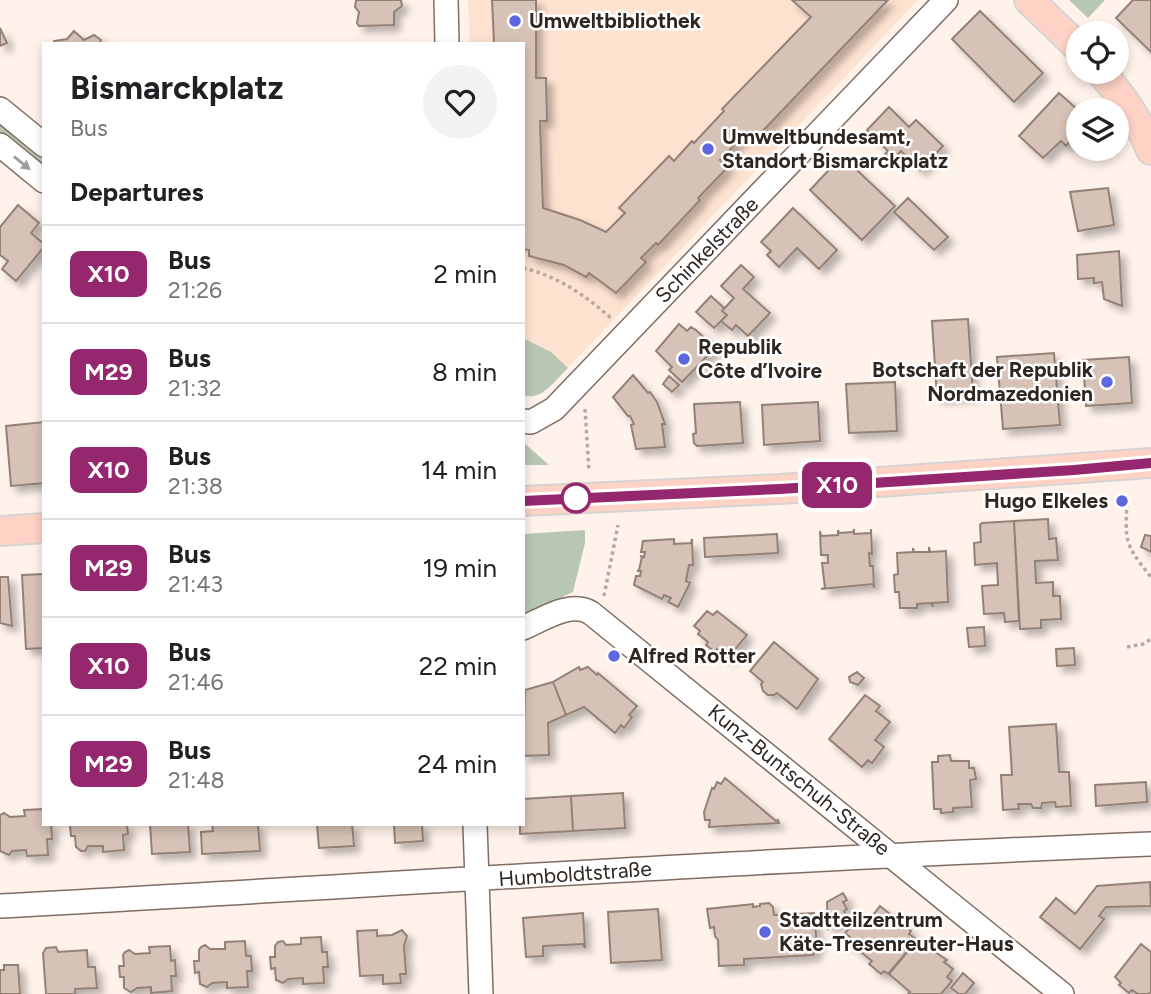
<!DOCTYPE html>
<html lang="en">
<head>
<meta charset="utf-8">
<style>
  body { margin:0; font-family:Figtree,sans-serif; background:#f2f2f2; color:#202124; height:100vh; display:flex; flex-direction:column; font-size:26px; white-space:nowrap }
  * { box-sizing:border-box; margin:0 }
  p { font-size:23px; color:#757577 }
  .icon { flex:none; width:38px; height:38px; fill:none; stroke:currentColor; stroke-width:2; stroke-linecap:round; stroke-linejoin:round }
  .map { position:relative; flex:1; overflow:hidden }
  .panel { position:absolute; left:42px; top:42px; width:483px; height:784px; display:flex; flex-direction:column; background:#fff; border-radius:0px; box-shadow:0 4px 10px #0003 }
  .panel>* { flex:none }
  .badge { padding:0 14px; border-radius:10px; font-size:24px; line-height:46px }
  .fabs { position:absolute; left:1066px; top:21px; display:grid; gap:14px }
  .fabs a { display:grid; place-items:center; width:63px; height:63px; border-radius:50%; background:#fff; box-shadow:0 4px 10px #0003; font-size:35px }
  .map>.badge { position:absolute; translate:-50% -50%; box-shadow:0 0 0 4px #fff }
  h2 { padding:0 28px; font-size:26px; line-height:63px }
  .round { display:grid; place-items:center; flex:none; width:74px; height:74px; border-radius:37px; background:#f2f2f2 }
  .headline { display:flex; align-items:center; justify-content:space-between; height:119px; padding:0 28px }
  h1 { font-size:33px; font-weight:700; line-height:52px }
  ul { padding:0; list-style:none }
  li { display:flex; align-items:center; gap:21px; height:98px; padding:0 28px; border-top:2px solid #e0e0e0 }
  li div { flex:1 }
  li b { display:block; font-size:26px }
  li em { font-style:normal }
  li .badge { min-width:77px; font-weight:700; text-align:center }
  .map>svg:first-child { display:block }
  .built { fill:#fee2d0 }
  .green { fill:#b7c7b2 }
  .building { fill:#d6c2b6; stroke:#948176; stroke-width:2; filter:url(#shadow) }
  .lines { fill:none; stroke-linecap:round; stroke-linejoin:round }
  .minor-casing { stroke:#7f6d62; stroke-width:26 }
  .major-casing { stroke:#d5d4d3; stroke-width:32 }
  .path { stroke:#b4a9a3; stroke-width:3.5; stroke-dasharray:3.5 3.5; stroke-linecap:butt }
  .minor { stroke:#fff; stroke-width:23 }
  .major { stroke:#fed2c5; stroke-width:28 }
  .oneway { fill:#a09d9b }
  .line-casing { stroke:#fff; stroke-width:16 }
  .line { stroke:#95276e; stroke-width:10 }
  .poi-dot { fill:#5d68e0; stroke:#fff; stroke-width:2.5 }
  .stop-dot { fill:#fff; stroke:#95276e; stroke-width:3.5 }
  .labels { text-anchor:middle; stroke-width:5; stroke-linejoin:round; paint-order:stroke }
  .poi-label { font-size:21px; font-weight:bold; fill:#2d2621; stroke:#fff; text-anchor:start }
  .street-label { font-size:21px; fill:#2d2621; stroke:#fff }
</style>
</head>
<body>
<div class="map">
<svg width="1151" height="994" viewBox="0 0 1151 994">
  <defs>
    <filter id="shadow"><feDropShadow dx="6" dy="6" stdDeviation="3.5" flood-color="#0004"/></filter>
  </defs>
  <rect width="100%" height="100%" fill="#fff2eb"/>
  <path class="built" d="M468 0H918L564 372 523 343V44H470Z"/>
  <path class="green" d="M1069 0H1105L1088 18Z
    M0 121 44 157V171L0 135Z
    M523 338 551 352 568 368C555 380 542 402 523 395Z
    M523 442 549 465H523Z
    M585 530V543L573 592 523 616V534Z"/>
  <path class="building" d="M356 0H401L402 6 394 12V25L359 26 357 23 359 12 355 7Z
    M492 0H536V78H546L547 121H540L543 208 580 220 606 232 625 213 619 208 669 156 674 161 692 141 694 143 724 111 722 109 811 17 792 0H888L755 139 747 132 720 160 728 167 698 198 700 200 658 245 656 243 641 258 646 262 616 293 589 273 586 277 564 265 529 256V250L523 249V44L494 43Z
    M1133 0H1151V52L1116 18Z
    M980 11 1043 73 1014 102 952 39Z
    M0 28 7 43 0 46Z
    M74 31 84 40 94 35 101 40 99 44H54V41L67 39Z
    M1059 93 1078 110 1076 124 1078 131 1066 146 1061 141 1043 158 1019 136Z
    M889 107 909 127 916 120 943 146 920 170 901 151 892 161 885 154 888 151 867 130Z
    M842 156 895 206 862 240 810 190Z
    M1108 188 1114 225 1078 231 1070 192Z
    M908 198 948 237 934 250 894 212Z
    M18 205 39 223 31 233 44 244V247L16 281 2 269 8 261 0 255V227Z
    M793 208 837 250 819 269 797 248 779 267 767 255 771 251 761 242Z
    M1119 251 1122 306 1104 299 1102 282 1094 283V278L1078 279 1077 255Z
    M741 265 754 277 743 289 770 313 748 336 736 325 732 330 721 321 727 315 722 311 734 298 721 286Z
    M711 296 724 308 722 311 727 315 714 328 696 312Z
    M968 319 973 395 937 397 932 321Z
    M679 324 687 331 691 327 696 330 715 348 682 382 669 370 672 367 656 351Z
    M1054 353 1060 425 1003 429 997 357Z
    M1129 357 1132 403 1086 406 1083 360Z
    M633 375 648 393 650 392 657 402 665 424H662L665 447 636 449 631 425 634 424 630 416H628L613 397Z
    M669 376 679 385 672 392 663 384Z
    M895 382 897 431 849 433 846 384Z
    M740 402 743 443 697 446 694 443 693 434 696 433 694 404Z
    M818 402 820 441 764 445 762 405Z
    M44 422V483L11 486 6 426Z
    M1048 519 1049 539 1056 538 1058 560 1035 561 1036 583 1053 582V596H1060L1061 619 1041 620V628L1020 629 1014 521Z
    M1014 521 1019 621 1005 622 1004 613 984 614 982 586 998 585 997 563 975 565 974 543 981 542 980 525 982 523Z
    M854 529V534L871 533V529L872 554 869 553 870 566H873L874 588 873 584 821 589 825 588 822 563H828V555H821L820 531 821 536 838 535V530L839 533 853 532Z
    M777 534 778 553 705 557 704 538Z
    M1145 535 1151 536V552L1141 547Z
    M674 539V544L691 543 692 539 693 565H689L686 581 690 583 678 607 668 602 671 598 664 595 662 599 634 585 636 576H640L641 571H637L639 570 642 557 640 556 644 557 645 552H641L643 541Z
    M929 547 930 552 946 551 948 602 932 603 933 607 931 603 917 604V608H900L899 592H895L894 575 898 574 897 553 913 552V548L914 552H929Z
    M44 574V648L26 649 22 575Z
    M0 577H8L12 626 0 623Z
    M707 611 713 615 717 611 747 635 728 658 717 649 715 652 706 645 708 642 698 634 700 631 694 626Z
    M984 627 985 646 969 647 967 628Z
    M774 642 818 679 797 709 777 693 774 695H768L763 691 761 684 763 682 750 671Z
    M1074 648 1075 665 1057 666 1056 649Z
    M579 667 580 670 588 667 597 675 598 673 637 706 629 715 632 717 624 728 621 725 615 733 584 707 566 715 553 682Z
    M857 672 864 678 858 685 850 682 849 677Z
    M553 682 566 715 548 723 549 755 523 756 525 690Z
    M865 695 880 706 876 711 890 722 875 740 884 747 872 763 868 760 862 767 829 739Z
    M1056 724 1059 772H1069L1071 806 1056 807 1055 802 1042 803 1041 808H1033L1031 804H1018L1019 809 1003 810 1001 775H1012L1009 727Z
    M950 755 951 761H969V768H974L976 779 970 780 972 807 953 808V812L941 813V809H934L932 762H938V756Z
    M725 778 776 821 778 820 779 823 709 827 710 820H705L704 812 712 788 714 789 717 782 721 784Z
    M1146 782 1147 802 1096 806 1095 785Z
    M623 793 625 828 573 831 571 796Z
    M571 796 573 831 520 834V824H523V799Z
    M44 809V824H51L52 839H47L48 855 27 856 26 850 12 851 9 855 0 851V815L4 813 10 817 25 816 24 810Z
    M127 824 128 834 123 835 124 850 103 852V846H88L85 851H81L76 847 75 836H71L70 825Z
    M150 824H188L190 852 152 854Z
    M212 824H258L260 851 202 854 201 832 213 831Z
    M317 824H352L354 846 319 848Z
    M394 824H422L423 841 395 843Z
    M1150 882 1151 906 1106 907 1099 916 1104 919 1080 949 1040 917 1056 898 1075 914 1097 886Z
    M843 893 847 900 843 902 847 909 844 911 848 918 828 929 827 902Z
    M769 903 773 907 774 915 814 913 817 946 813 955 744 959V965L719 966 718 940 715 936 714 927 710 928 707 909 753 904V907L760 906V904Z
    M880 906 911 931 909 934 917 940 888 974 884 971 881 974 869 964 872 961 847 941 850 937 845 933 862 914 869 920Z
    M658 909 662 960 611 963 608 912Z
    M583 913 585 948 583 944 543 946V956L526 957 523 918Z
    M377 930V936L392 935 402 930 407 936 404 946 406 974H400L401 983 383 984V975L360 976 357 931Z
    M321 937 322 952H327L328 967H323L324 983 303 984V978L288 979 283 983 276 980 275 968 271 969 270 957H275V946L278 942 283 941 286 945 301 944V938Z
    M917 940 947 960 944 962 953 969 947 977 952 981 941 994H908L910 992 889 974Z
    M245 941 246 956H251L252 971H247L248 987 227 988V982L212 983 207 987 200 984 199 972 195 973 194 961H199V950L201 947 205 945 210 949H225V942Z
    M1141 944 1151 952V991L1149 994H1138L1132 990 1129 993 1119 985 1121 983 1115 977Z
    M170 946 171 961 175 960 176 976H171L172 991 151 993V987L137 988 131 992 124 988V977H120L119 966H124L123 955 125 952 129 950 135 954 150 953 149 947Z
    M56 947 58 952 87 950 88 967H95L97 988 75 989V994H46L43 953 46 948Z
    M4 965H18L20 994H0V970H4Z
    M963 973 974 983 965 994H959L951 988Z"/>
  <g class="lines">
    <defs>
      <path id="minor" d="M446 0 447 44
        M0 109 44 145
        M0 145 44 181
        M523 421 531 422 554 409 946 0
        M523 628C542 620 571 600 591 613L1062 994
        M475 824 481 994
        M0 906C384 885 767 859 1151 844"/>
      <path id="major" d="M1029 0 1078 47
        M1101 72C1122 96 1139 120 1151 150
        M523 501 780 489 1151 463
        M0 531 44 528"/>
    </defs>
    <use href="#minor" class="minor-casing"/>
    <use href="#major" class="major-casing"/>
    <path class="path" d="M523 268C558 276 586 296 612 319
      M585 409 589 471
      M1127 496C1126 542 1122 541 1151 577
      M604 596 618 525
      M1127 647 1143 644 1151 639"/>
    <use href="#minor" class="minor"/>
    <use href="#major" class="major"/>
  </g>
  <defs><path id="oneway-solid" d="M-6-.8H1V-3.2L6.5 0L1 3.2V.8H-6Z" transform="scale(1.75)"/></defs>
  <use class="oneway" href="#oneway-solid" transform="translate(22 163) rotate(39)"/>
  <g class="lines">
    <defs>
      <path id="line" d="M523 501 780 489 1074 470 1151 463"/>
    </defs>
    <use href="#line" class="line-casing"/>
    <use href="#line" class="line"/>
  </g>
  <g class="poi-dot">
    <circle cx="515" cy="21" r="7"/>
    <circle cx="708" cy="149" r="7"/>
    <circle cx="684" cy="359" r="7"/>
    <circle cx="1107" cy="382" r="7"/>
    <circle cx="1122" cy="501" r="7"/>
    <circle cx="614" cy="656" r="7"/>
    <circle cx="765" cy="932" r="7"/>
  </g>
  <circle class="stop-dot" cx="576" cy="498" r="14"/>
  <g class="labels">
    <g class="poi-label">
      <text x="529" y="28">Umweltbibliothek</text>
      <text x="722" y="144">Umweltbundesamt,<tspan x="722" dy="24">Standort Bismarckplatz</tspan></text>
      <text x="698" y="354">Republik<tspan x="698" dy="24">Côte d’Ivoire</tspan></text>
      <text x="1093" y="377" text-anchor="end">Botschaft der Republik<tspan x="1093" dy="24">Nordmazedonien</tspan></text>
      <text x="1108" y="508" text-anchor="end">Hugo Elkeles</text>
      <text x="628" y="663">Alfred Rotter</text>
      <text x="779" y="927">Stadtteilzentrum<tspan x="779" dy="24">Käte-Tresenreuter-Haus</tspan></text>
    </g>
    <g class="street-label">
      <text transform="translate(707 250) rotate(-46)" y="7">Schinkelstraße</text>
      <text transform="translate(799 780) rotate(39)" y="7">Kunz-Buntschuh-Straße</text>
      <text transform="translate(575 874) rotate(-4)" y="7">Humboldtstraße</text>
    </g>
  </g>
</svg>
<div class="fabs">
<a><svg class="icon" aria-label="locate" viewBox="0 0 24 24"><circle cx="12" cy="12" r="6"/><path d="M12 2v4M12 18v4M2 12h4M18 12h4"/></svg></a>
<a><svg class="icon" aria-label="layers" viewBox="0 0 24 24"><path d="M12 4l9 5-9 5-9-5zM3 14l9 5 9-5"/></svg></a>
</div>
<b class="badge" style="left:837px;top:485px;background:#95276e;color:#fff">X10</b>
<section class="panel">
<div class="headline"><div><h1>Bismarckplatz</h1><p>Bus</p></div><a class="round"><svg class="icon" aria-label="heart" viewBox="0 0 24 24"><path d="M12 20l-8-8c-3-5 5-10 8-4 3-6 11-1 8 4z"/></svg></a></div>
<h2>Departures</h2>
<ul>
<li><span class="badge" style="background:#95276e;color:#fff">X10</span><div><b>Bus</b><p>21:26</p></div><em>2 min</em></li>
<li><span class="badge" style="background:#95276e;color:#fff">M29</span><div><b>Bus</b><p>21:32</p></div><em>8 min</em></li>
<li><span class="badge" style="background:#95276e;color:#fff">X10</span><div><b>Bus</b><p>21:38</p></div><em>14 min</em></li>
<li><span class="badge" style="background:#95276e;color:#fff">M29</span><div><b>Bus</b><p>21:43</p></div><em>19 min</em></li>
<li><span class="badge" style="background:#95276e;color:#fff">X10</span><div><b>Bus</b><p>21:46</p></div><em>22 min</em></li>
<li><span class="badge" style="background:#95276e;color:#fff">M29</span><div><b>Bus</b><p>21:48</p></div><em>24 min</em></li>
</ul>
</section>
</div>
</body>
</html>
